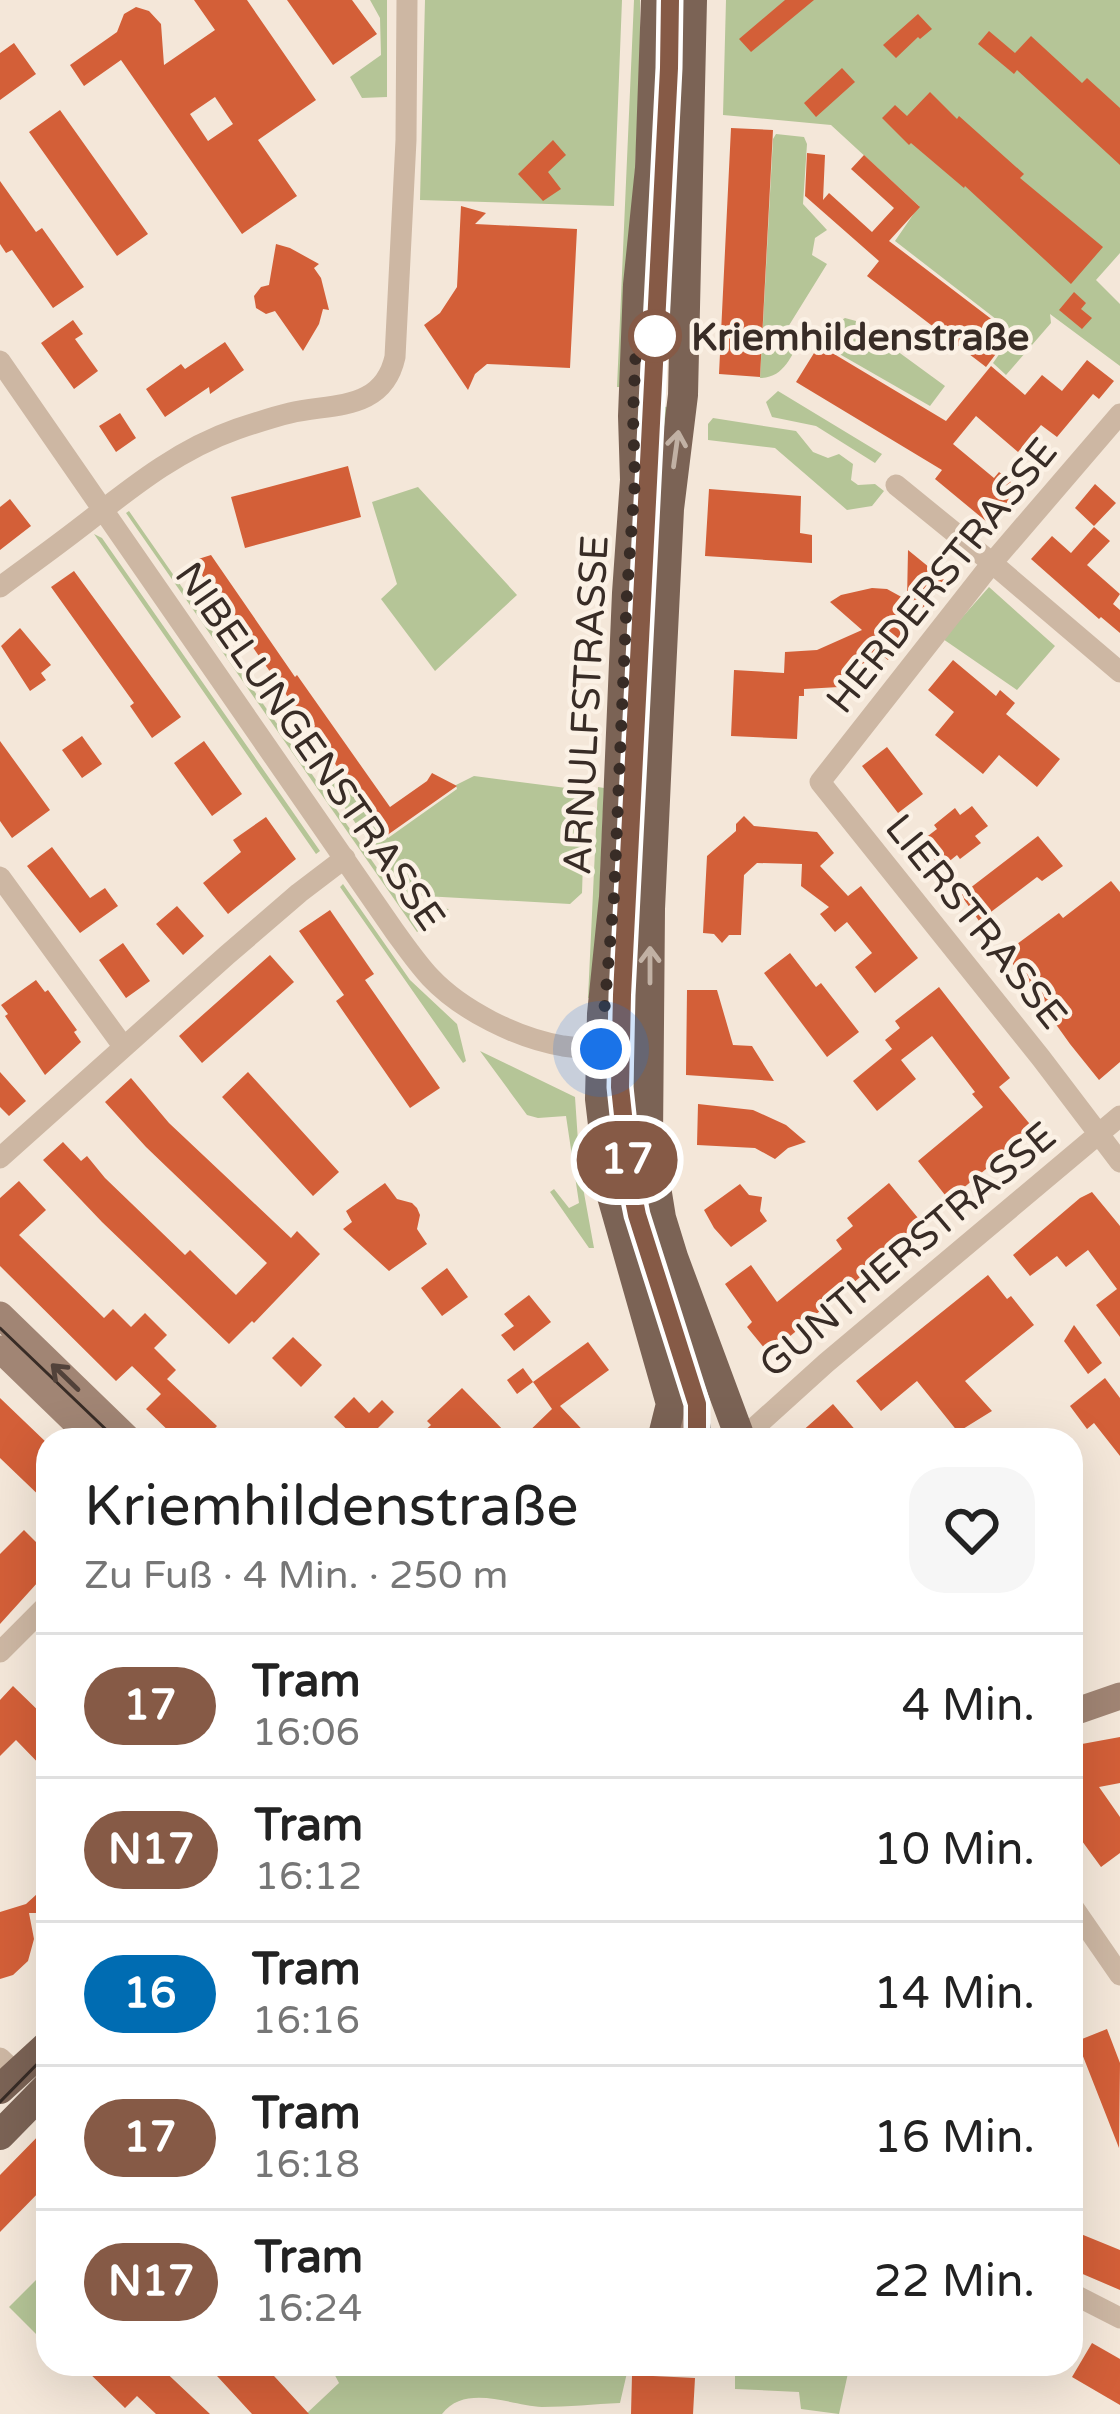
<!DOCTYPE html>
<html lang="de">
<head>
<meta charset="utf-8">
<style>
  body { margin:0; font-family:"Varela Round",sans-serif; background:#f6f6f6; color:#222; height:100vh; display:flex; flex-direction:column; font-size:45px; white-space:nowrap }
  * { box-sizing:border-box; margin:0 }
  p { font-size:39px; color:#767676 }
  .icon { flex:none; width:66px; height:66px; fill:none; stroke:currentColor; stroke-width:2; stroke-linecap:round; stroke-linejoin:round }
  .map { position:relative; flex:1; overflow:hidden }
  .panel { position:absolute; left:36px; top:1428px; width:1047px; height:948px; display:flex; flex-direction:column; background:#fff; border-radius:36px; box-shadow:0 12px 48px #0002 }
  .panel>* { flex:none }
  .badge { padding:0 24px; border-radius:39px; font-size:42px; line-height:78px }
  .you { position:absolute; width:60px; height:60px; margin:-30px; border:9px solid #fff; border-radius:50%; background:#1a73e8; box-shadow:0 0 0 18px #1a73e833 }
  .map>.badge { position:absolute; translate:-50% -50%; box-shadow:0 0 0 6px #fff }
  .round { display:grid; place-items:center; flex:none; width:126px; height:126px; border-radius:36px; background:#f6f6f6 }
  .summary { display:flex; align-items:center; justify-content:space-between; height:204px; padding:0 48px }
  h1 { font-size:57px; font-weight:600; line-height:90px }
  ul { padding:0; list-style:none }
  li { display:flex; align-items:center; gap:36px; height:144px; padding:0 48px; border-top:3px solid #e0e0e0 }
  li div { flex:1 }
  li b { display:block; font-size:45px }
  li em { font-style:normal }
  li .badge { min-width:132px; font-weight:700; text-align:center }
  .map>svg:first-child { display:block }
  .green { fill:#b5c597 }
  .building { fill:#d35f38; fill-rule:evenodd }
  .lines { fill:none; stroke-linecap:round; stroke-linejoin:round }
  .street { stroke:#cdb7a3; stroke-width:21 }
  .secondary { stroke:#a18574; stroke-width:27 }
  .primary { stroke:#7b6355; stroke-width:30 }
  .tram { stroke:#382c26; stroke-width:3 }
  .oneway { stroke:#c1b1a4 }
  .oneway2 { stroke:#52423a }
  .line-casing { stroke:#fff; stroke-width:27 }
  .line { stroke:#865a46; stroke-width:18 }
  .walk { stroke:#382c26; stroke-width:12; stroke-dasharray:0 21.6 }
  .stop-dot { fill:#fff; stroke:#865a46; stroke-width:6 }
  .labels { text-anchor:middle; stroke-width:9; stroke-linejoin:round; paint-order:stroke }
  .stop-label { font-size:39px; font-weight:bold; fill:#382c26; stroke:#fbf1e5; text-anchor:start }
  .street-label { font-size:39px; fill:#382c26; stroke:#fbf1e5 }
</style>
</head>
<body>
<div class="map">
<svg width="1120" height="2414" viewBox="0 0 1120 2414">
  <rect width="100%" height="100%" fill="#f4e7d9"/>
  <path class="green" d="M370 0H387V97L362 98 350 77 381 55 380 18Z
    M425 0H622L614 206 420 200Z
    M634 0H640V71L624 387H617Z
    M665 0H682L665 389 650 388Z
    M726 0H1120V253L1096 280 1120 304V366L1050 314 1051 323 1006 375 993 363 1014 333 895 241 919 206 831 125 723 115Z
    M776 134 804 137 807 144 803 204 827 230 815 238 812 255 827 264 788 327 802 337C791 356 784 378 760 378L773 139Z
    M845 318 856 321 945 386 930 406 822 344 833 325Z
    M778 391 882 454 875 463 816 426 772 417 766 402Z
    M643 406 671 407 642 1001 614 1000Z
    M713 418 796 431 813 452 828 458 839 454 853 464 851 480 858 485 875 484 884 491 872 506 847 510 775 448 708 440V424Z
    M418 487 517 595 435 671 381 599 397 584 372 502Z
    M129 511 407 911 421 906 449 909 417 932 126 513Z
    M94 534 102 538 320 851 316 854Z
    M989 587 1055 646 1017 690 943 639Z
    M332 766 388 838 457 789 456 785 474 776 582 790 585 797 582 893 570 904 406 895 321 774Z
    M598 787 604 788 595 999 588 998Z
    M343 884 410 980 457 1024 466 1061 463 1063 340 887Z
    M480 1051 575 1097 580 1171 594 1248H589L550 1192 554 1189 569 1208 579 1203 566 1116 538 1118 527 1115Z
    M617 1065H634L662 1251 644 1258C628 1201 620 1146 614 1088L618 1087Z
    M48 2268V2346L9 2307Z
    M329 2364H629L620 2403C594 2404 568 2407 542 2407 512 2406 466 2383 442 2414H306L339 2383Z
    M740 2364H850L839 2414 801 2409 799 2392 735 2389V2372Z"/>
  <path class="building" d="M194 0H247L316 100 258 140 297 196 242 234 121 60 84 86 70 65 117 32 124 14 136 7 149 11 161 24 164 65 215 30ZM215 97 233 124 208 141 190 114Z
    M287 0H352L377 34 333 65Z
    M785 0H814L751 52 739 39Z
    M918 14 932 29 920 39 918 37 896 58 883 45Z
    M989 31 1015 53 1031 36 1082 83 1087 78 1120 108V165L1017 70 1014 74 978 44Z
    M14 43 36 74 0 100V53Z
    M842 68 855 82 816 117 804 103Z
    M930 92 957 119 959 116 1024 174 1020 178 1103 247 1071 284 965 186 964 188 911 143 909 145 882 118 895 105 907 116Z
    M60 110 148 234 117 256 29 132Z
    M731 128 773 130 760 377 719 374Z
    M553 140 566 155 548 172 561 189 543 201 518 174Z
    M807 153 825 155 823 200 829 193 872 232 894 208 851 169 864 155 920 207 889 241 1011 334 986 367 867 276 879 261 805 196Z
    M0 181 36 232 42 228 84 287 53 308 12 250 6 253 0 244Z
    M461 206 486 213 475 224 577 229 570 368 487 364 475 374 468 390 424 325 440 313 457 287Z
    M276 244 290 248 319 264 314 268 321 278 329 310 323 309 319 324 303 351 275 311 266 314 256 308 254 296 261 287 269 285Z
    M1074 292 1086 303 1081 309 1092 318 1082 329 1059 310Z
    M73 320 83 334 75 339 98 371 74 389 41 343Z
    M225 342 244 370 210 394 209 387 165 417 146 389 181 364 185 369Z
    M819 345 946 421 991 366 1025 395 1042 375 1062 391 1087 360 1114 381 1099 399 1093 394 1057 437 1041 425 1018 452 976 416 953 444 994 478 999 472 1022 491 993 527 935 479 942 470 796 382Z
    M120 413 136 438 116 452 99 426Z
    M348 466 361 517 245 548 231 497Z
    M1095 484 1116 503 1094 526 1075 508Z
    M709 489 801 496 800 533 812 535V563L705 556Z
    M10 499 31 526 0 550V507Z
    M1094 527 1110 541 1087 565 1120 594 1113 604 1120 610V633L1101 617 1099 619 1031 559 1052 536 1071 553Z
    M908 550 946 581 896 641 901 646 888 660 883 656 870 669 839 687 804 689V696H799L797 739 731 736 734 670 784 673 785 652 817 650 862 630 830 602 841 595 872 588 887 589 907 600Z
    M211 555 295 677 297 675 390 807 427 781 432 773 457 786 386 836 192 561Z
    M74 571 181 717 152 738 130 706 134 703 51 587Z
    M20 628 51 665 41 673 46 680 30 691 1 646Z
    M953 660 996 696 1000 690 1015 703 1006 714 1060 759 1037 787 999 755 983 774 935 735 954 712 928 690Z
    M82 736 102 764 82 778 62 750Z
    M0 741 50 810 12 838 0 821Z
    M204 741 242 794 212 816 174 763Z
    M887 747 923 794 898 813 862 766Z
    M972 806 988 826 975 836 981 843 960 859 957 855 941 868 920 842 937 829 934 825 955 808 960 815Z
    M744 816 754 826 817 832 834 853 820 866 848 896 861 886 918 958 875 993 855 967 872 953 847 922 835 932 820 914 829 907 801 886 802 864 757 863 744 875 741 935H729L722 943 714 934 703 933 707 856 736 831V824Z
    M266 817 296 859 228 914 203 883 241 852 233 840Z
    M1038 836 1063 866 1042 881 1037 877 979 921 961 895Z
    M52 847 90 898 105 888 118 906 80 933 27 866Z
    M1111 881 1120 892V1062L1099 1080 1070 1044 1005 953 1059 913 1063 918Z
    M177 906 204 936 183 955 156 924Z
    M330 910 374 974 365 980 440 1088 410 1108 336 1001 344 995 299 931Z
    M123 943 150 981 126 998 99 960Z
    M790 953 816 987 821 983 859 1032 827 1057 764 973Z
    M270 955 294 982 202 1063 179 1036Z
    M36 980 45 992 48 990 77 1030 74 1032 81 1042 45 1075 5 1016 8 1014 1 1005Z
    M939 987 1010 1078 999 1087 1034 1129 949 1200 918 1161 983 1107 972 1094 975 1092 932 1036 901 1060 916 1079 877 1111 853 1081 892 1049 896 1054 885 1040 900 1028 895 1021Z
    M687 990H717L733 1045 752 1046 774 1081 686 1075Z
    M0 1072 26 1101 9 1116 0 1107Z
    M248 1072 339 1172 313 1196 222 1097Z
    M131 1078 169 1123 291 1238 297 1231 320 1254 254 1323 252 1321 229 1344 102 1222 43 1160 63 1142 81 1161 87 1156 105 1178 185 1255 190 1250 236 1295 267 1263 146 1147 105 1102Z
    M698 1104 753 1110 786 1125 806 1142 788 1148 775 1159 755 1148 697 1145Z
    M19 1181 46 1210 19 1235 104 1318 113 1309 131 1327 145 1313 167 1335 154 1348 176 1370 167 1379 217 1426 204 1440H178L146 1409 161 1394 132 1366 116 1381 0 1266V1198Z
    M385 1183 397 1199 412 1203 417 1208 420 1215 417 1229 427 1244 389 1271 343 1229 352 1222 346 1211Z
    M889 1183 923 1224 769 1354 747 1327 752 1322 725 1284 751 1265 777 1302 842 1249 836 1240 853 1226 847 1218Z
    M740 1184 749 1195 762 1197 760 1211 767 1221 731 1247 714 1228 704 1210Z
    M1092 1192 1120 1226V1337L1096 1305 1117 1289 1088 1250 1066 1267 1057 1256 1030 1276 1013 1255 1080 1198Z
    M447 1268 468 1297 442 1316 421 1288Z
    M988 1275 1007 1299 1011 1296 1034 1325 965 1381 992 1411 958 1432 917 1381 881 1411 856 1381Z
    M529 1295 551 1322 514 1351 501 1335 514 1326 504 1314Z
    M1074 1325 1102 1363 1088 1374 1064 1341Z
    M293 1337 322 1365 301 1387 272 1358Z
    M588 1342 609 1370 560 1406 592 1440H520L552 1409 533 1382 517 1394 507 1380 523 1368 533 1382Z
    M1105 1378 1120 1398V1456L1094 1423 1087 1429 1070 1406Z
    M462 1388 513 1440H414L431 1425 427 1421Z
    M354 1397 369 1413 382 1400 394 1412 366 1440H358L334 1417Z
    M0 1398 48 1444V1504L0 1458Z
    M833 1404 864 1440H792Z
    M24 1530 39 1545 48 1535V1571L0 1624V1554Z
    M13 1686 48 1720V1773L16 1740 0 1756V1700Z
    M1120 1737V1783L1099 1787 1120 1817V1853L1101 1867 1071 1826V1746Z
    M48 1884V1913H29L34 1939 28 1961 13 1975 0 1979V1912L26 1904Z
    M1107 2029 1120 2063 1119 2148 1077 2041Z
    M48 2126V2183L0 2232V2175Z
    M1071 2230 1120 2250V2290L1071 2269Z
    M1092 2343 1120 2359V2405L1072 2377Z
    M80 2364H157L210 2414H156L137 2396 125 2408Z
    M206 2364H263L309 2414H252Z
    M632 2375 695 2378 693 2414H631Z"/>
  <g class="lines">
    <path class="street" d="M0 361 395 932C406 947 417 963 430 977 462 1011 517 1038 563 1046 591 1050 619 1050 648 1051
      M1120 414 992 563 820 782 1041 1058 1120 1162
      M896 485 992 563 1120 672
      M0 587C27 567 55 547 82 526 131 488 177 450 237 429 255 423 273 417 290 413 334 403 383 411 395 357L406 140 407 0
      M0 877 123 1046
      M0 1158 227 955 299 893 345 858
      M743 1438 826 1363 1120 1116
      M0 1652 48 1604
      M1071 1904 1120 1975
      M0 2058 17 2074
      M1071 2293 1120 2318"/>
    <path class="secondary" d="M0 1315 129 1440
      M0 1349 94 1440
      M671 1404 685 1440
      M1071 1713 1120 1696"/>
    <path class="primary" d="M656 0 650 168 638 285 633 416 635 480 627 593 614 897 602 1014 600 1099 611 1193 671 1404 662 1440
      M692 0 683 395 669 509 659 713 650 909 648 1138 661 1218 673 1257 741 1440
      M0 2089 48 2045
      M0 2135 48 2086"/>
    <path class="tram" d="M678 0 629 1051 632 1144 637 1180 657 1255 704 1393 711 1440
      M0 1328 117 1440
      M0 2102 48 2053"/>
  </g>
  <defs><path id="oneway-shaft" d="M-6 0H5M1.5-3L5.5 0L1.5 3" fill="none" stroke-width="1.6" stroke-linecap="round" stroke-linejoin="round" transform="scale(3)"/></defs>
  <g class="oneway">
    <use href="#oneway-shaft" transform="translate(676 449) rotate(-82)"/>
    <use href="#oneway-shaft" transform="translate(650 965) rotate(-90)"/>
  </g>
  <use class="oneway2" href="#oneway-shaft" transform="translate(65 1377) rotate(-136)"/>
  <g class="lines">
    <defs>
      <path id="line" d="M670 0 669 68 622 995 620 1087 630 1180 637 1215 697 1404V1440"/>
    </defs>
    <use href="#line" class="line-casing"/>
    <use href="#line" class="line"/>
    <path class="walk" d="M601 1049 614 897 627 593 635 480 633 416 637 321 655 336"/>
  </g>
  <circle class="stop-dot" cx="655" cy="336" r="24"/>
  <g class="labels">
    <g class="stop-label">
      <text x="691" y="350">Kriemhildenstraße</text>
    </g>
    <g class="street-label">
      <text transform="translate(941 575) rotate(-51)" y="14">HERDERSTRASSE</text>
      <text transform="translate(585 705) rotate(-87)" y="14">ARNULFSTRASSE</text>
      <text transform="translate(311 746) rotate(55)" y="14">NIBELUNGENSTRASSE</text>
      <text transform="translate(977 921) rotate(51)" y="14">LIERSTRASSE</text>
      <text transform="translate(907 1249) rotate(-40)" y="14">GUNTHERSTRASSE</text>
    </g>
  </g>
</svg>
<div class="you" style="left:601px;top:1049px"></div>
<b class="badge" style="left:627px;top:1160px;background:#865a46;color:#fff">17</b>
<section class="panel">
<div class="summary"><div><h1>Kriemhildenstraße</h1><p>Zu Fuß · 4 Min. · 250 m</p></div><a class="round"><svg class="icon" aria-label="heart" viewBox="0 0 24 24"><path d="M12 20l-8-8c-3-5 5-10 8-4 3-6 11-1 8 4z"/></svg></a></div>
<ul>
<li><span class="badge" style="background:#865a46;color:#fff">17</span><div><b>Tram</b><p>16:06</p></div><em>4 Min.</em></li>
<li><span class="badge" style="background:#865a46;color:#fff">N17</span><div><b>Tram</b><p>16:12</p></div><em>10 Min.</em></li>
<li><span class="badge" style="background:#006cb2;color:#fff">16</span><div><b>Tram</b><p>16:16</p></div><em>14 Min.</em></li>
<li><span class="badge" style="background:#865a46;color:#fff">17</span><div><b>Tram</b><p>16:18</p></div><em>16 Min.</em></li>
<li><span class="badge" style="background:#865a46;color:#fff">N17</span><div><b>Tram</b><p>16:24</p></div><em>22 Min.</em></li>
</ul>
</section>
</div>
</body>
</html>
